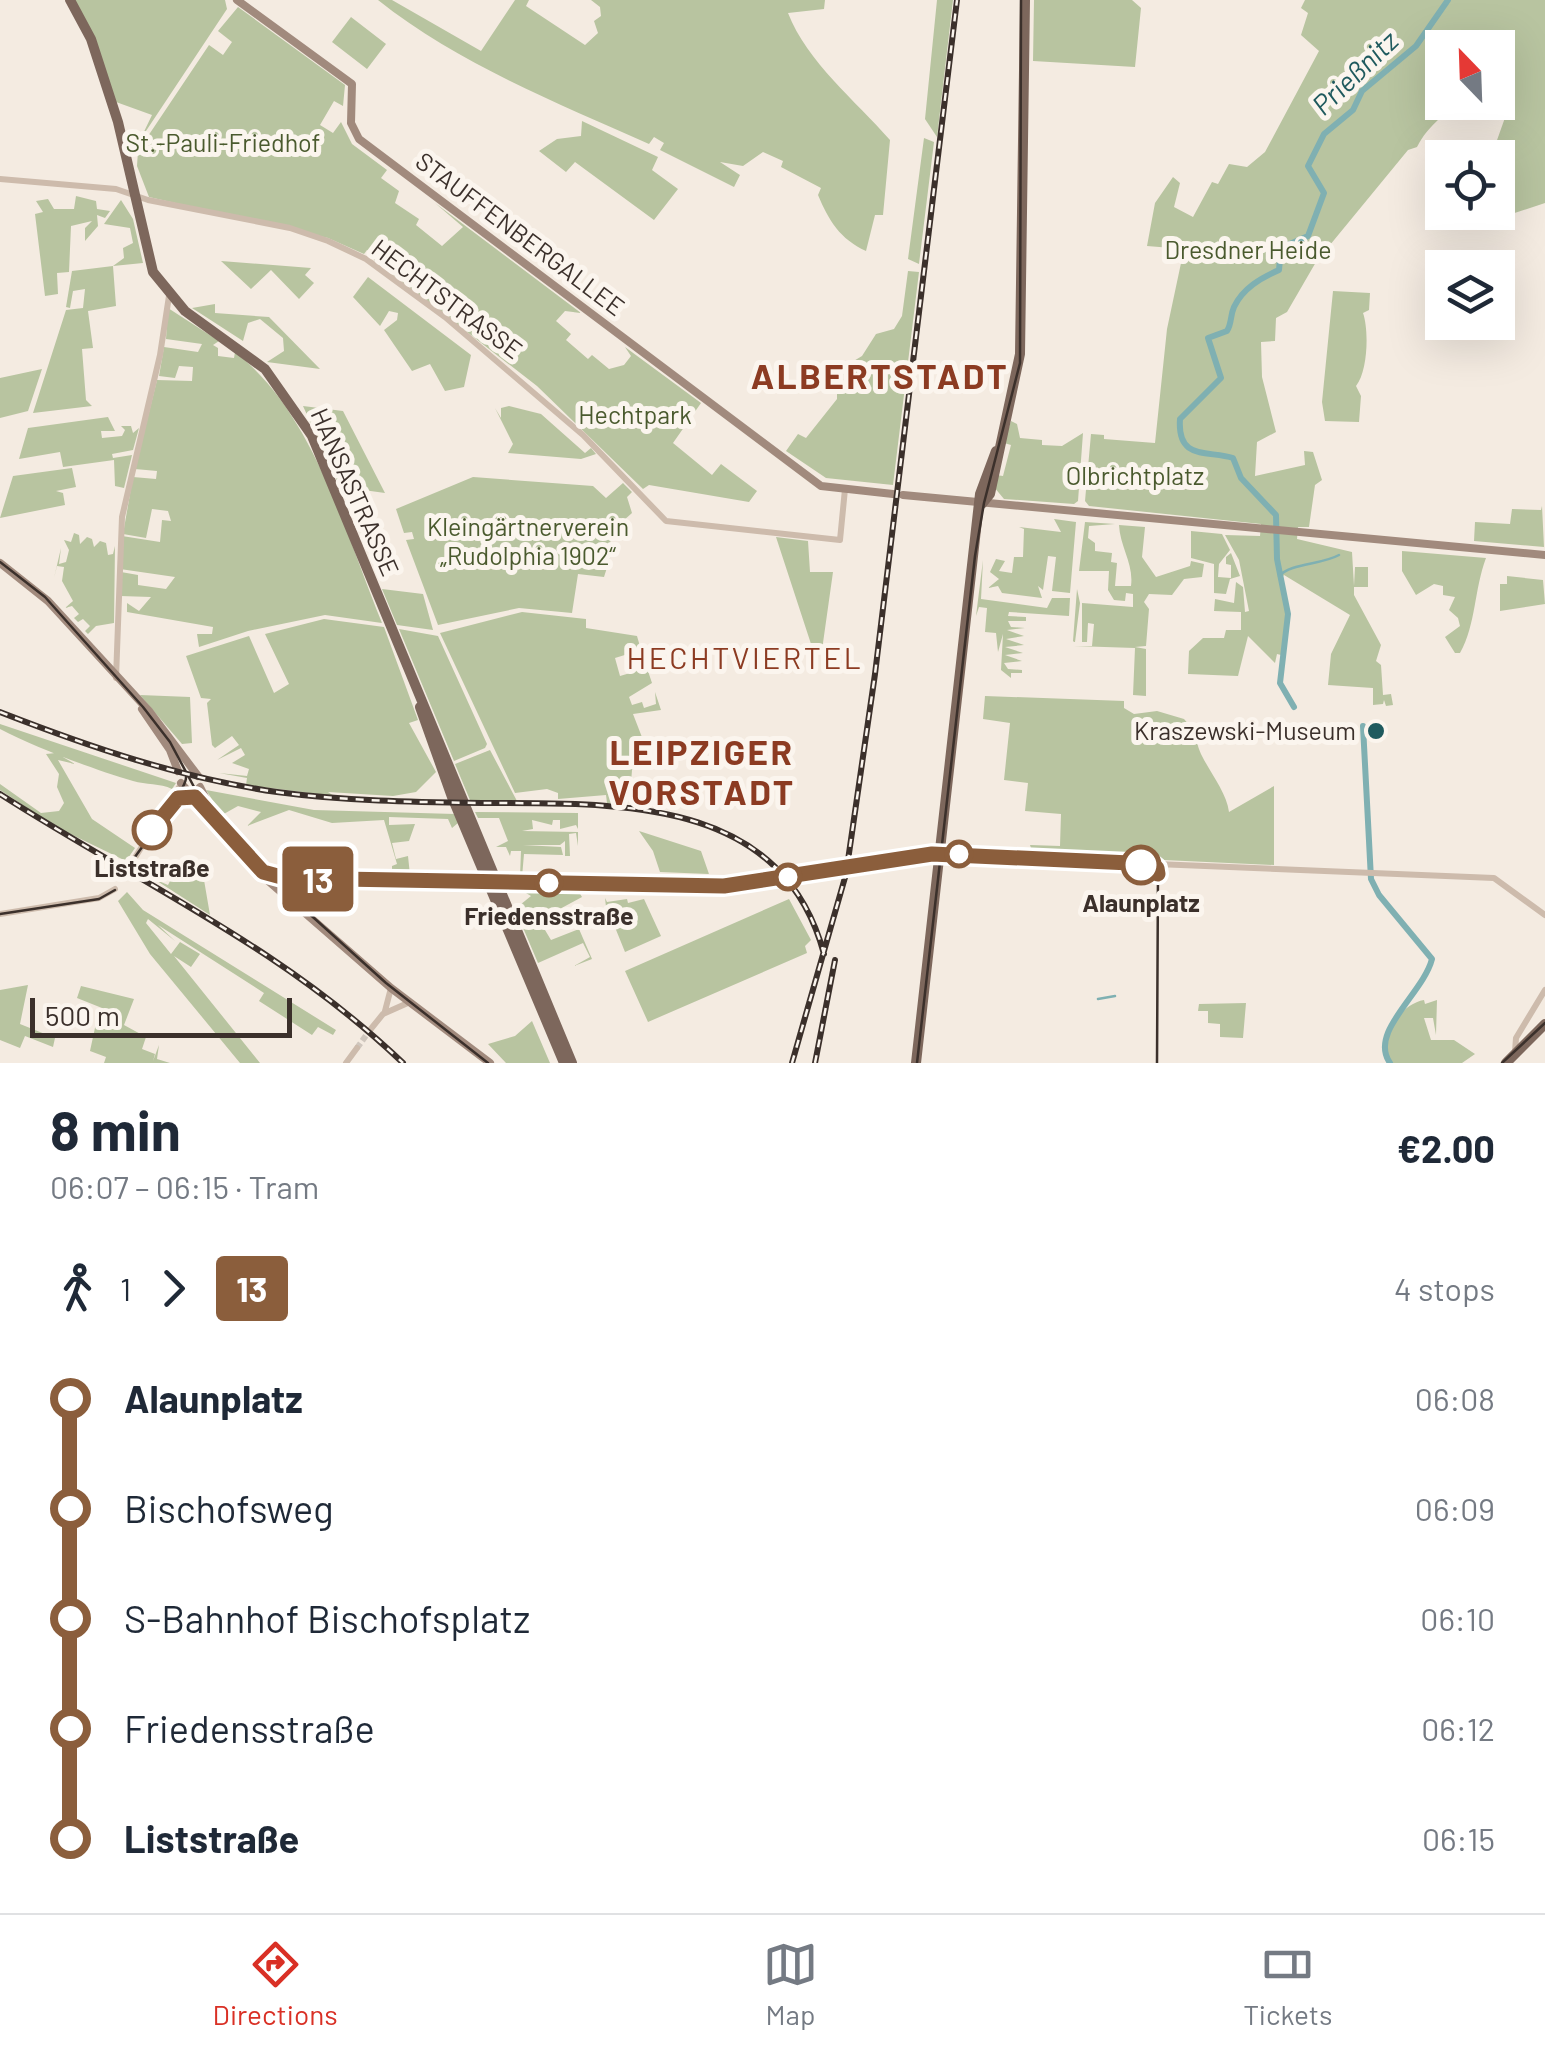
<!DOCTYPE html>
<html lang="en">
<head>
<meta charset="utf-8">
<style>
  body { margin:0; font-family:Barlow,sans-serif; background:#f2f2f3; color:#1f2937; height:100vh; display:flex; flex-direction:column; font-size:38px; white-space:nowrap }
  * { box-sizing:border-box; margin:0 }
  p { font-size:32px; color:#747a83 }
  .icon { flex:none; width:55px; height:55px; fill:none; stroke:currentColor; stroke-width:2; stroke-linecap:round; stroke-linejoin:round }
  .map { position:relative; height:1063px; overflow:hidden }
  .side { display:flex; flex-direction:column; background:#fff; flex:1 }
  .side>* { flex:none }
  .badge { padding:0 20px; border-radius:8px; font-size:35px; line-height:65px }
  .needle { width:65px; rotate:337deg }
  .fabs { position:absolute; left:1425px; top:30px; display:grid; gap:20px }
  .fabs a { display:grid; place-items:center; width:90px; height:90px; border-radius:0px; background:#fff; box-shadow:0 10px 40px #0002; font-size:50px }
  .scale { position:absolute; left:30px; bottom:25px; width:262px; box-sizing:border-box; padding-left:10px; border:5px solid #3b302b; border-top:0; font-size:28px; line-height:35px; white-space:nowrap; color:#3b302b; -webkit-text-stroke:8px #fbf5ee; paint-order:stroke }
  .map>.badge { position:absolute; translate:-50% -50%; box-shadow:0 0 0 5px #fff }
  .legs { display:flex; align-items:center; gap:15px; height:110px; padding:0 50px; font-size:32px }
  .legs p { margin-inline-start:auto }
  .head { display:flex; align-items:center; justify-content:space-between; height:170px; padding:0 50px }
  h1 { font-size:55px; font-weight:700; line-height:75px }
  ul { padding:0 50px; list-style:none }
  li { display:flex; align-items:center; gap:35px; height:110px; font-size:38px }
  li i { display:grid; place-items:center; width:15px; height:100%; margin:0 12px; background:currentColor }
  li i::after { content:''; width:25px; height:25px; margin:-12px; border:8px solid; border-radius:50%; background:#fff }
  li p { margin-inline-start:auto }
  li:first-child i { background:linear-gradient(#0000 50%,currentColor 0) }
  li:last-child i { background:linear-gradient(currentColor 50%,#0000 0) }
  .menu { display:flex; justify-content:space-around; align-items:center; height:140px; border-top:2px solid #e0e1e3; background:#fff; font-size:28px; color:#747a83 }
  .menu a { display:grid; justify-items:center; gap:5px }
  .menu .current { color:#d93025 }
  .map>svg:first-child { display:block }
  .green { fill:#b8c4a0 }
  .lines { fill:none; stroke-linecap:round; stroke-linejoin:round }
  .stream { stroke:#7fb0b2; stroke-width:2.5 }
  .river { stroke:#7fb0b2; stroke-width:6 }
  .tertiary-tunnel { stroke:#cfc6bd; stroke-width:6; stroke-dasharray:6 3; stroke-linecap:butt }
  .tertiary { stroke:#cdbbac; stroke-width:6 }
  .secondary { stroke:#a18a7d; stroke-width:8 }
  .primary { stroke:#7d675c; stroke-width:10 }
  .tram { stroke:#3b302b; stroke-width:2.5 }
  .rail-casing { stroke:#3b302b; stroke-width:6 }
  .rail { stroke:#fbf5ee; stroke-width:2.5; stroke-dasharray:8; stroke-linecap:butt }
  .line-1-casing { stroke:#fff; stroke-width:22 }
  .line-1 { stroke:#8b5e3c; stroke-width:15 }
  .poi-dot { fill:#1f5a5e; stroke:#fbf5ee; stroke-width:4 }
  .stop-1-dot { fill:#fff; stroke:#8b5e3c; stroke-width:5 }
  .labels { text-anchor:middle; stroke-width:10; stroke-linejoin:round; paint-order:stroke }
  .park-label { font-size:25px; fill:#4a5a2e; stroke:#fbf5ee }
  .street-label { font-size:25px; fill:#3b302b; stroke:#fbf5ee }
  .poi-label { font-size:25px; fill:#3b302b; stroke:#fbf5ee; text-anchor:end }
  .stop-label { font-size:25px; font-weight:bold; fill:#3b302b; stroke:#fbf5ee }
  .water-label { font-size:28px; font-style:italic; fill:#1f5a5e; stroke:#fbf5ee }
  .quarter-label { font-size:30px; letter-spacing:2.5px; fill:#8c3b22; stroke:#fbf5ee }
  .district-label { font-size:35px; font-weight:bold; letter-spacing:2.5px; fill:#8c3b22; stroke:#fbf5ee }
</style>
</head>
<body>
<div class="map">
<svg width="1545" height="1063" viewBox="0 0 1545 1063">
  <rect width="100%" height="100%" fill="#f4ebe1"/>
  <path class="green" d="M74 0H225L227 9 140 140 152 115 116 102Z
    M378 0H392L481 51 515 0H529L526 6 585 45 598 33 594 21 601 16 600 7 591 0H825L824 9 788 13C807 62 856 101 890 140L883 215H875L866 251C840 239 829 221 818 195L821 188 781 167 783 161 763 152 743 166 720 162 740 175 734 187 660 150 664 143 654 137 649 144C557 103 457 63 378 0Z
    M937 0H953L937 137 925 119Z
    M1034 0H1132L1141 8 1135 67 1033 61Z
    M1305 0H1545V203L1475 226V213L1498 212 1506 183 1498 181V158L1491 157 1512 98 1498 80V48H1442V102L1452 103C1442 120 1429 124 1417 147L1408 150 1316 262 1287 312 1276 318 1275 341 1261 342 1262 377 1276 432 1257 442 1255 476 1305 465 1304 451 1313 452 1322 480 1315 485 1309 527H1298L1297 539 1352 552 1354 586 1355 567H1368V587H1354V595L1381 645 1376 661 1381 665 1383 695 1391 694 1393 705 1386 706 1384 700 1383 704 1373 705V688L1328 685 1331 654 1350 615 1284 575 1281 578 1290 615 1285 656 1277 654 1275 663 1248 636 1238 676 1188 674 1189 651 1203 638H1224L1226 630H1241V612L1214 611 1215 599 1234 603 1236 582 1243 587 1245 612 1249 611 1239 560 1225 535 1260 536 1261 524 1089 506 1085 501 1091 434 1104 435V439L1155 443 1167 329 1184 249 1147 246 1155 203 1173 177 1180 183 1174 207 1193 217 1212 182 1218 184 1229 164 1247 167 1265 152 1319 51 1301 35 1308 13 1301 8Z
    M238 7 345 85 343 106 334 101 320 125 333 133 341 122 352 144 387 170 381 178 399 191 395 203 419 219 416 225 442 246 463 227 435 203 581 313 565 311 556 321 571 334 566 340 588 359 592 355 609 369 624 365 631 356 625 347 701 403 673 443 712 475 721 464 757 491 749 502 649 485 643 489 537 386 374 260 376 254 367 250 364 254 328 238 149 197 137 166 138 151 209 45 223 55 232 42 218 31Z
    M351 17 386 44 367 69 332 42Z
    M582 121 658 157 652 170 678 189 654 220 575 162 566 172 539 151 557 139 581 136Z
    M924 138 934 142 919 264 908 259Z
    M76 196 96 201 97 209 110 211 105 218 97 215 98 226 85 241V228L92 221 71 226 69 272 57 273 58 294 45 296 35 214 43 212 36 201 48 199 54 209H74Z
    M121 200 133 219 143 263 113 266 116 306 88 311 93 348 82 349 86 400 92 406 33 413 66 310 83 308 85 289 73 291 70 308 66 307 72 271 113 266 124 258 123 248 133 243 130 228 104 224Z
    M221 261 311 268 305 275 314 283 299 299 271 270 251 289Z
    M908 271 919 272 893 485 826 478 786 451 798 434 806 438 837 399V378L847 365 862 356 876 334 894 329 902 316Z
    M368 277 471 355 464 387 445 391 430 364 412 371 384 330 397 320 398 313 389 311 380 326 353 297Z
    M1333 291 1370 293 1369 310 1363 313C1369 330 1368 371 1356 386L1361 396 1359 422 1325 421 1322 402Z
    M215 304V313L269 317 320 369 267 362 284 351 283 338 260 319 248 323 243 341 192 308Z
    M168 308 219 341 213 345 218 348V356L234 358 235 352C314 413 345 533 382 623L325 615 248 631 199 647 197 634H212L213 627 127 612V603L139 611 151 597 120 596 121 572 138 575V585L166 589 175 577 120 569 122 536 160 542 162 520 171 521 168 511 152 509 146 538 123 534 133 477 156 479 157 471 135 469 157 380 192 381 193 367 179 366 175 378 159 376 164 347 198 352 202 344 166 339Z
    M42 369 28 411 0 418V378Z
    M303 406 343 411 385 493 349 488 342 492Z
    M509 406 541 414 585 453 591 448 596 454 581 459 508 453 513 444 495 408 501 418V408Z
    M108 417 115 431H101L102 438 122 436 125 430 121 426H131L133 433 139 428 133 450 112 454 113 458 132 455 124 488 115 486 114 460 63 467 60 452 19 459 28 428Z
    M1011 421 1017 424 1020 438 1042 440V445L1062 446 1083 433 1078 501 1074 504 1004 499 994 487 996 475 1003 476 1011 445 1004 443Z
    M72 468 76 487 56 491 63 493 65 505 0 518 13 476Z
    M473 477 593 486 606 498 623 483 632 492 627 497 632 513 623 521 626 530 610 539 612 552 604 577 578 574 572 613 519 608 438 625 406 540 414 539 412 532 404 533 396 509Z
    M1542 506 1544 547 1474 541 1475 522 1510 524 1512 509 1541 510Z
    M1054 519 1076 522 1070 593 1052 591 1056 557 1048 556 1043 590 1038 586 1042 598 1002 593 998 586 988 588 999 579 990 572 996 559 1005 561 999 571 1012 573 1014 557H1023L1024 529 1019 527 1061 532Z
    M1085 522 1115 524 1089 526 1088 538 1095 543V551L1112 553 1111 562 1117 563 1115 586H1131C1134 564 1120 547 1119 525L1145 527 1142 557 1156 577 1190 566 1191 561 1204 564 1202 577 1184 579 1172 595 1149 594 1144 602 1149 609 1146 646 1135 647 1146 649V696L1133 695 1135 648 1074 646H1092L1094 624 1088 623 1087 642H1074L1073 641 1077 589 1080 603 1075 642H1082V603L1133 607V594L1126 593 1125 601 1114 600 1108 590 1109 571H1079Z
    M1191 531 1222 534 1230 550 1219 564 1218 577 1231 578V565L1226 564V557L1231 553 1240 576 1230 579 1226 594 1214 593V564L1191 558Z
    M74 533 79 535 80 544 87 537 92 539 94 547 100 541 106 543 108 555 113 554 115 546 114 623 96 626 88 634 85 631 90 626 83 619 78 622 74 618 79 614 72 606 65 608 73 601 62 581 64 567 57 566 54 578 61 548 59 564 66 562 69 550 64 540 71 542Z
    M776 537 808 541 810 572H833L822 650 812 647Z
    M1402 551 1486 558C1474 590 1476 624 1460 653H1455L1445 637 1460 626 1458 618 1449 610 1455 597 1443 595V586L1434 584 1416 595 1402 571Z
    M983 560 981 599 1047 608 1052 598H1070L1069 616 1009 612 1008 616 1026 617V621H1008L1011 627 1025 628 1007 630 1024 636 1006 639 1024 645 1005 647 1023 653 1005 655 1022 661 1004 663 1008 669 1022 670V673H1011V678L1001 670 1003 634 998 652 996 633 985 632 987 608 979 607 976 616Z
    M1507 576 1543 580 1545 604 1500 611V584H1507Z
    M382 589 423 594 433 630 397 625Z
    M522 612 586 619V628L637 636 641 650 615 658 620 676 647 668 652 683 629 697 632 705 642 702 644 708 656 704 655 692 661 710 633 714 652 763 632 770 630 796 612 795 611 803H607L606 795 558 799V793L547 789 515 793 440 633Z
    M324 619 384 627 418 720 409 723 436 772 416 792 393 796 328 792 334 796 246 785 247 778 219 773 247 776 249 769 232 763 245 755 241 748 217 760 239 745 232 736 215 748 212 745 207 703 211 699 201 698 186 656 249 636 274 693 289 684 265 634Z
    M399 629 438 636 487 744 485 748 454 761Z
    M140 695 190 697 192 743 182 744Z
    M985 696 1124 701V708L1134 714 1157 711 1184 719 1197 734C1193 755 1226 785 1229 812L1274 786V865L1033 854 1030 845 1060 846 1061 814 1025 811 1028 783 1004 780 1010 723 983 719Z
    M0 724 176 783 172 789C160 783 146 785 133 781 92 769 37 748 0 729Z
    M490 750 517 801 470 800 455 764Z
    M56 753 75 764 58 760 92 819 135 848 126 861 56 827 0 790V784L41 813 59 811 64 803 57 787 59 774 46 754Z
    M206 790 314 810 455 814 458 823 452 828 448 819 389 817V825L415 824 409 841 392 843 396 859 408 856 410 875H392V866L397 864 384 820 332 823 289 810 247 826 261 812 238 806 222 815Z
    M475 812 578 813V829L576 825 560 829V820H553L552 825 532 820 533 829 522 831 578 832V846L576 833 569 834 570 856H565V841L560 845H523L561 847 563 855 524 854 522 877H520L521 851H511L510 856 506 847H496L508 841 499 818H478Z
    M639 831 701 851 709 874 660 872 653 851Z
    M207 860 211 878 204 880 210 915 154 879 168 885 171 879 168 871Z
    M521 890 579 892 582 897 545 917 550 928 545 930 551 940 579 929 592 959 574 966 590 957 583 943 538 963 515 909 531 896Z
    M127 892 143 910 336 1030 333 1035 318 1027 312 1035 259 1001 264 993 158 925 175 941 148 919 146 923 171 954 180 942 200 954 191 967 174 956 260 1063H240L150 954 118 901Z
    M605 898 607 902 627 899 628 903 644 899 661 936 625 952 608 910 612 907H606Z
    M789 899 811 940 805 946 807 953 648 1022 625 971Z
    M28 985 20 1024 55 1038 53 1047 25 1036 20 1048 0 1040V990Z
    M81 986 134 999 124 1025 146 1037 142 1049 155 1054 153 1061 159 1045 157 1059 170 1063H104L106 1057 90 1051 98 1014 104 1016 107 1010 77 998Z
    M1424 1000 1425 1004 1437 1000 1436 1035 1433 1018H1424L1431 1040H1454L1475 1054 1462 1063H1390L1383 1049C1385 1029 1404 1003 1424 1000Z
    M1246 1003 1243 1038 1220 1037V1024L1208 1023V1011H1198L1199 1004Z
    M532 1021 550 1063H506L488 1044 515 1036Z"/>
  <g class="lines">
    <path class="stream" d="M1279 576C1291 563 1321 565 1339 555
      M1098 999 1115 996"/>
    <path class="river" d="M1294 707 1280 683 1288 614 1277 559 1276 515 1241 478 1233 458C1208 450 1177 461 1180 419L1221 378 1208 338 1227 331C1232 323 1230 316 1234 307 1243 288 1261 278 1279 270L1281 248 1308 236 1324 193 1308 166 1324 134 1353 110 1362 91 1416 46 1448 0
      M1363 726 1371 879 1379 895 1432 959C1423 994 1368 1032 1390 1063"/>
    <path class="tertiary-tunnel" d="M357 1048 370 1030"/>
    <path class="tertiary" d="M0 179 116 189 148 200 290 228 328 241 366 259 445 317 583 435 666 521 840 540 845 489
      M116 678 122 517 160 355 169 296
      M162 817 180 803 199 806
      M939 855 1494 878 1545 915
      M131 864 181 784
      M122 878 123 877
      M0 914 99 898 115 889
      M385 1011 391 988
      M370 1030 383 1014 410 1002
      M1515 1052 1516 1038 1545 990
      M346 1063 357 1048"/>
    <path class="secondary" d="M237 0 352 84 351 123 359 139 821 486 893 494
      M903 495 1545 555
      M0 563 48 601 149 711 198 776
      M142 709 170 750 178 771
      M181 783 258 872 391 988 490 1063
      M200 787 207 801 267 875
      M788 877 939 855
      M269 879 724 887 772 880"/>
    <path class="primary" d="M70 0 91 39 118 122 153 272 185 311 265 369 312 436 572 1063
      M982 504 990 494 1020 354 1025 0
      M420 707 452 797 564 1063
      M916 1063 980 494 996 451
      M1506 1063 1545 1024"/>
    <path class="tram" d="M0 562 45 597 143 707 170 742 201 800 263 872 386 983 488 1063
      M130 864C141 847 187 790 186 777
      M263 872 285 878 724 886 933 854 1151 864 1158 872 1157 1063
      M0 914 99 899 115 890
      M917 1063 975 556 984 503 1020 363 1021 0
      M1502 1063 1545 1023"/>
    <defs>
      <path id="rail" d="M0 712C90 747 180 778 277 792 344 801 413 802 482 803 614 804 781 794 824 954
        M0 794C139 883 282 947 403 1063
        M792 1063 846 874 875 674 957 0
        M815 1063 835 960"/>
    </defs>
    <use href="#rail" class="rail-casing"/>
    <use href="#rail" class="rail"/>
  </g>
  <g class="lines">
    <defs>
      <path id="line-1" d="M152 830 178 798 195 797 263 872 285 878 724 886 932 854 1152 864 1157 868 1158 874 1152 866 1141 865"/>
    </defs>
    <use href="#line-1" class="line-1-casing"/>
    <use href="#line-1" class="line-1"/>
  </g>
  <circle class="poi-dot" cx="1376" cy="731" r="10"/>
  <g class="stop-1-dot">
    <circle cx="152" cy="830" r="18"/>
    <circle cx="959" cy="854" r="12"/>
    <circle cx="1141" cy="865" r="18"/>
    <circle cx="788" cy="877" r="12"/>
    <circle cx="549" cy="883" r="12"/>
  </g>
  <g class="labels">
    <g class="park-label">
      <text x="223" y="152">St.-Pauli-Friedhof</text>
      <text x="1248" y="259">Dresdner Heide</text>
      <text x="635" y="424">Hechtpark</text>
      <text x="1135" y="485">Olbrichtplatz</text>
      <text x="528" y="536">Kleingärtnerverein<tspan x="528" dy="29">„Rudolphia 1902“</tspan></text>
    </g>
    <g class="street-label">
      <text transform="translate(520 234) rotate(37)" y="9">STAUFFENBERGALLEE</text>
      <text transform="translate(447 299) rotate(37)" y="9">HECHTSTRASSE</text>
      <text transform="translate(355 492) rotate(66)" y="9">HANSASTRASSE</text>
    </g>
    <g class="poi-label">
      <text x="1356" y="740">Kraszewski-Museum</text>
    </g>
    <g class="stop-label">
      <text x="152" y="877">Liststraße</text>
      <text x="1141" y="912">Alaunplatz</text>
      <text x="549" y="925">Friedensstraße</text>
    </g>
    <g class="water-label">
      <text transform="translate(1355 73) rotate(-44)" y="10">Prießnitz</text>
    </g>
    <g class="quarter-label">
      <text x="745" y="669">HECHTVIERTEL</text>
    </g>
    <g class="district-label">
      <text x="880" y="389">ALBERTSTADT</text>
      <text x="702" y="765">LEIPZIGER<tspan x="702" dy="40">VORSTADT</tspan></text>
    </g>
  </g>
</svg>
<div class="fabs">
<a><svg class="needle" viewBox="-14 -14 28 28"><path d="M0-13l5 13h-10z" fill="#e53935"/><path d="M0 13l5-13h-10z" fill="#747a83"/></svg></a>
<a><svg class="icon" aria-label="locate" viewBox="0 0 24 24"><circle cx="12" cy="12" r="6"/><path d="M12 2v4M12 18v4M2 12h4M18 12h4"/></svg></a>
<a><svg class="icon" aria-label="layers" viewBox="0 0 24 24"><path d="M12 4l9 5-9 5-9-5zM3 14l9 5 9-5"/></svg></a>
</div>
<div class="scale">500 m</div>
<b class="badge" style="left:318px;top:879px;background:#8b5e3c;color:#fff">13</b>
</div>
<section class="side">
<div class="head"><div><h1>8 min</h1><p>06:07 – 06:15 · Tram</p></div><b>€2.00</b></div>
<div class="legs"><svg class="icon" aria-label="walk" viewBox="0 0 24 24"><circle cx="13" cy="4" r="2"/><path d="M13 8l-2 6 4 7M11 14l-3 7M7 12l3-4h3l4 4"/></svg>1<svg class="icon" aria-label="forward" viewBox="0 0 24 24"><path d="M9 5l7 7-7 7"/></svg><b class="badge" style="background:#8b5e3c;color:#fff">13</b><p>4 stops</p></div>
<ul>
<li><i style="color:#8b5e3c"></i><b>Alaunplatz</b><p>06:08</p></li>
<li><i style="color:#8b5e3c"></i><span>Bischofsweg</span><p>06:09</p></li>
<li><i style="color:#8b5e3c"></i><span>S-Bahnhof Bischofsplatz</span><p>06:10</p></li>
<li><i style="color:#8b5e3c"></i><span>Friedensstraße</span><p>06:12</p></li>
<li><i style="color:#8b5e3c"></i><b>Liststraße</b><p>06:15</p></li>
</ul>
</section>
<nav class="menu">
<a class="current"><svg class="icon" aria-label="directions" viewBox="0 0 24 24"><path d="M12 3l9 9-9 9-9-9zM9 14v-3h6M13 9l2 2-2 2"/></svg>Directions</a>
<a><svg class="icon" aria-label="map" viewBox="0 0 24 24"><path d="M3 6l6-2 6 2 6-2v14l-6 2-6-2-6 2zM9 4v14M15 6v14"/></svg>Map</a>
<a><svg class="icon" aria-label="tickets" viewBox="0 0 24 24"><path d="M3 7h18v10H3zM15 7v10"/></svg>Tickets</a>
</nav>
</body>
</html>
